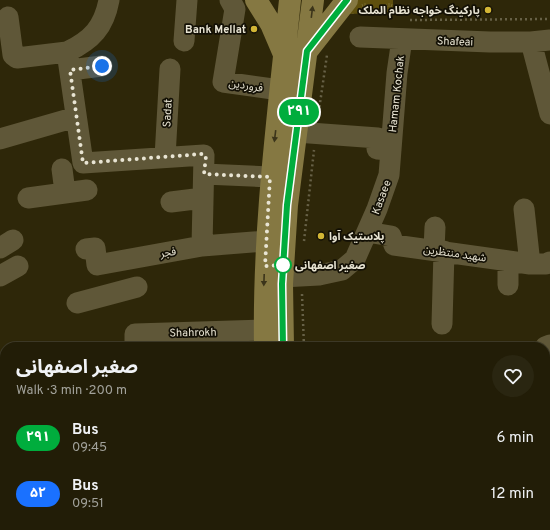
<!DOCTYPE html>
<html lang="en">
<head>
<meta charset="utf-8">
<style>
  body { margin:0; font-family:Overpass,"Noto Sans Arabic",sans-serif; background:#2a2611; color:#f1f3f6; height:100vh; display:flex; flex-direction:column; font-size:15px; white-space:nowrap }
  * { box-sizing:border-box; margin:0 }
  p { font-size:13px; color:#a2a29b }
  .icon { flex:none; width:22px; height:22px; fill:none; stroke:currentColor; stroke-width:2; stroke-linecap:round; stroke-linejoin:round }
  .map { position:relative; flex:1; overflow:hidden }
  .side { position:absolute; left:0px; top:342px; width:550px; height:188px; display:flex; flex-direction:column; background:#221d07; border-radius:16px 16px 0 0; box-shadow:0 1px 3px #0004,0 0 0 1px #3f3b28 }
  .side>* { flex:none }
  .badge { padding:0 8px; border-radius:13px; font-size:14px; line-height:26px }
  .you { position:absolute; width:20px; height:20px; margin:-10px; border:3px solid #fff; border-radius:50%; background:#1a73e8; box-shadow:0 0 0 6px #1a73e833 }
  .map>.badge { position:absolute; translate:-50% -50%; box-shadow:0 0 0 2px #fff }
  .round { display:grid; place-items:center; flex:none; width:42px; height:42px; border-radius:21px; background:#2a2611 }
  .head { display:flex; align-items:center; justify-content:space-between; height:68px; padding:0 16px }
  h1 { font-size:19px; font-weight:700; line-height:30px }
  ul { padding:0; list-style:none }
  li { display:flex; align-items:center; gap:12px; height:56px; padding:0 16px }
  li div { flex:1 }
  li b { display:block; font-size:15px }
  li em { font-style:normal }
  li .badge { min-width:44px; font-weight:700; text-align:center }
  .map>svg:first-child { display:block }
  .grass { fill:url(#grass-tufts) }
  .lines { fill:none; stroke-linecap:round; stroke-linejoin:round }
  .path { stroke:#676147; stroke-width:2.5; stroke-dasharray:2 3; stroke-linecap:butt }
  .minor { stroke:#5f5738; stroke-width:21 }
  .major { stroke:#857842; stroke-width:22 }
  .oneway { fill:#3b341a }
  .line-casing { stroke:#fff; stroke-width:9 }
  .line { stroke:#00ad3d; stroke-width:6 }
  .walk { stroke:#e8e4d3; stroke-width:4; stroke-dasharray:0 7.2 }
  .poi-dot { fill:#d3b635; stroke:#131005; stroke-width:1.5 }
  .stop-dot { fill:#fff; stroke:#00ad3d; stroke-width:2 }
  .labels { text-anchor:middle; stroke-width:3.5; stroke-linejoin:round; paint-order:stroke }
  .poi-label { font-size:11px; font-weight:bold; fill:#e8e4d3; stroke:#131005; text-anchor:end }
  .street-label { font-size:11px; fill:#e8e4d3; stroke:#131005 }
  .stop-label { font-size:11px; font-weight:bold; fill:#e8e4d3; stroke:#131005; text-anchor:start }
</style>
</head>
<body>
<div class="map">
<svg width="550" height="530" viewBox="0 0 550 530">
  <defs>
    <pattern id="grass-tufts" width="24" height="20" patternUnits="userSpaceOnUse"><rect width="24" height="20" fill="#5e4f0d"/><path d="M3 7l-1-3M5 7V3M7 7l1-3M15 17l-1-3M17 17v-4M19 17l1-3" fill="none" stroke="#75682f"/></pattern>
  </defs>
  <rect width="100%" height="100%" fill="#2e2709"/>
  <path class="grass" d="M357 0H393V12L349 14Z"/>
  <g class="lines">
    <path class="path" d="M410 20 550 19
      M318 117 327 55
      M304 241 314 150
      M302 294 304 347
      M311 525V530"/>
    <path class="minor" d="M109 0C104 27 92 40 67 52L83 163 204 155 202 246
      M230 0 235 9 223 82 280 90
      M8 17 13 55 17 58 67 52
      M360 37 490 42H531L550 40
      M184 41 187 0
      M531 42 550 114
      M70 70 102 66
      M296 132 378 138 377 149 391 150
      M0 139 76 117
      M165 157 170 69
      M62 169 65 192
      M204 174 270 177
      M28 198 87 190
      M171 202 203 198
      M524 209 530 264
      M367 232 391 236 394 245 530 264H546L550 262
      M0 248 13 240
      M86 249 95 248 97 265 202 246 266 241
      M434 250 435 227
      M508 261V285
      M0 276 18 266
      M282 277 319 275 342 270 355 259 377 209 389 175 397 73 402 39
      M77 303 137 287
      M442 324 444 251
      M135 347V334L264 330
      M545 347 550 345
      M0 396 5 405
      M0 439 5 438
      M0 510 5 519
      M132 525 134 530
      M169 530 181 525
      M361 530V525"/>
    <path class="major" d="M256 0 271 24 283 52
      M307 51 347 0
      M265 347C263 229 278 117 290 0
      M283 347 282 284 287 205 313 0
      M269 525V530
      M289 525V530"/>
  </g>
  <defs><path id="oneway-solid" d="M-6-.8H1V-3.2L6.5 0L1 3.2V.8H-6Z"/></defs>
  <g class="oneway">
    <use href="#oneway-solid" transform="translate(312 12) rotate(-83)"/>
    <use href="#oneway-solid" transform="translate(275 136) rotate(97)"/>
    <use href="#oneway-solid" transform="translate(264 280) rotate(92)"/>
  </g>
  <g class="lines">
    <defs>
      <path id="line" d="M283 347 282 284 287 205 307 51 347 0"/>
    </defs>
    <use href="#line" class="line-casing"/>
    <use href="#line" class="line"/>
    <path class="walk" d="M102 66 70 70 83 163 202 154 206 156 204 174 270 177 265 266 283 265"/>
  </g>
  <g class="poi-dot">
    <circle cx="488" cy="10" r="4"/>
    <circle cx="254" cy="29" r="4"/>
    <circle cx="321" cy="236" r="4"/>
  </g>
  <circle class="stop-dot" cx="283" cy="265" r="8"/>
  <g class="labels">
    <g class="poi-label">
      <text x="480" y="14">پارکینگ خواجه نظام الملک</text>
      <text x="246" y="33">Bank Mellat</text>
      <text x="329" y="240" text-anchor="start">پلاستیک آوا</text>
    </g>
    <g class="street-label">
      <text transform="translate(455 41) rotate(2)" y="4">Shafeai</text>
      <text transform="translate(246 85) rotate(9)" y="4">فروردین</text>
      <text transform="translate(396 94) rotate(-84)" y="4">Hamam Kochak</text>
      <text transform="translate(167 113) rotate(-87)" y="4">Sadat</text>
      <text transform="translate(381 197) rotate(-70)" y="4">Kasaee</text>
      <text transform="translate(168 252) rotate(-10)" y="4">فجر</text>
      <text transform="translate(455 253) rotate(8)" y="4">شهید منتظرین</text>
      <text transform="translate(193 332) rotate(-1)" y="4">Shahrokh</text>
    </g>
    <g class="stop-label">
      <text x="295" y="269">صغیر اصفهانی</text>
    </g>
  </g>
</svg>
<div class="you" style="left:102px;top:66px"></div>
<b class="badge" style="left:299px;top:112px;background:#00ad3d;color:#fff">۲۹۱</b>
<section class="side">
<div class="head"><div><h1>صغیر اصفهانی</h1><p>Walk · 3 min · 200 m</p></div><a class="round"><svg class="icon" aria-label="heart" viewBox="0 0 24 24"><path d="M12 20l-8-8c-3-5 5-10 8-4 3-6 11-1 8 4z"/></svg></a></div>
<ul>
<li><span class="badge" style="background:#00ad3d;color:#fff">۲۹۱</span><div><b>Bus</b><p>09:45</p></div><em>6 min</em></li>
<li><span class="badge" style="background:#1a71ff;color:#fff">۵۲</span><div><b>Bus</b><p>09:51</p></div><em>12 min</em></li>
</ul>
</section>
</div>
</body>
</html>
